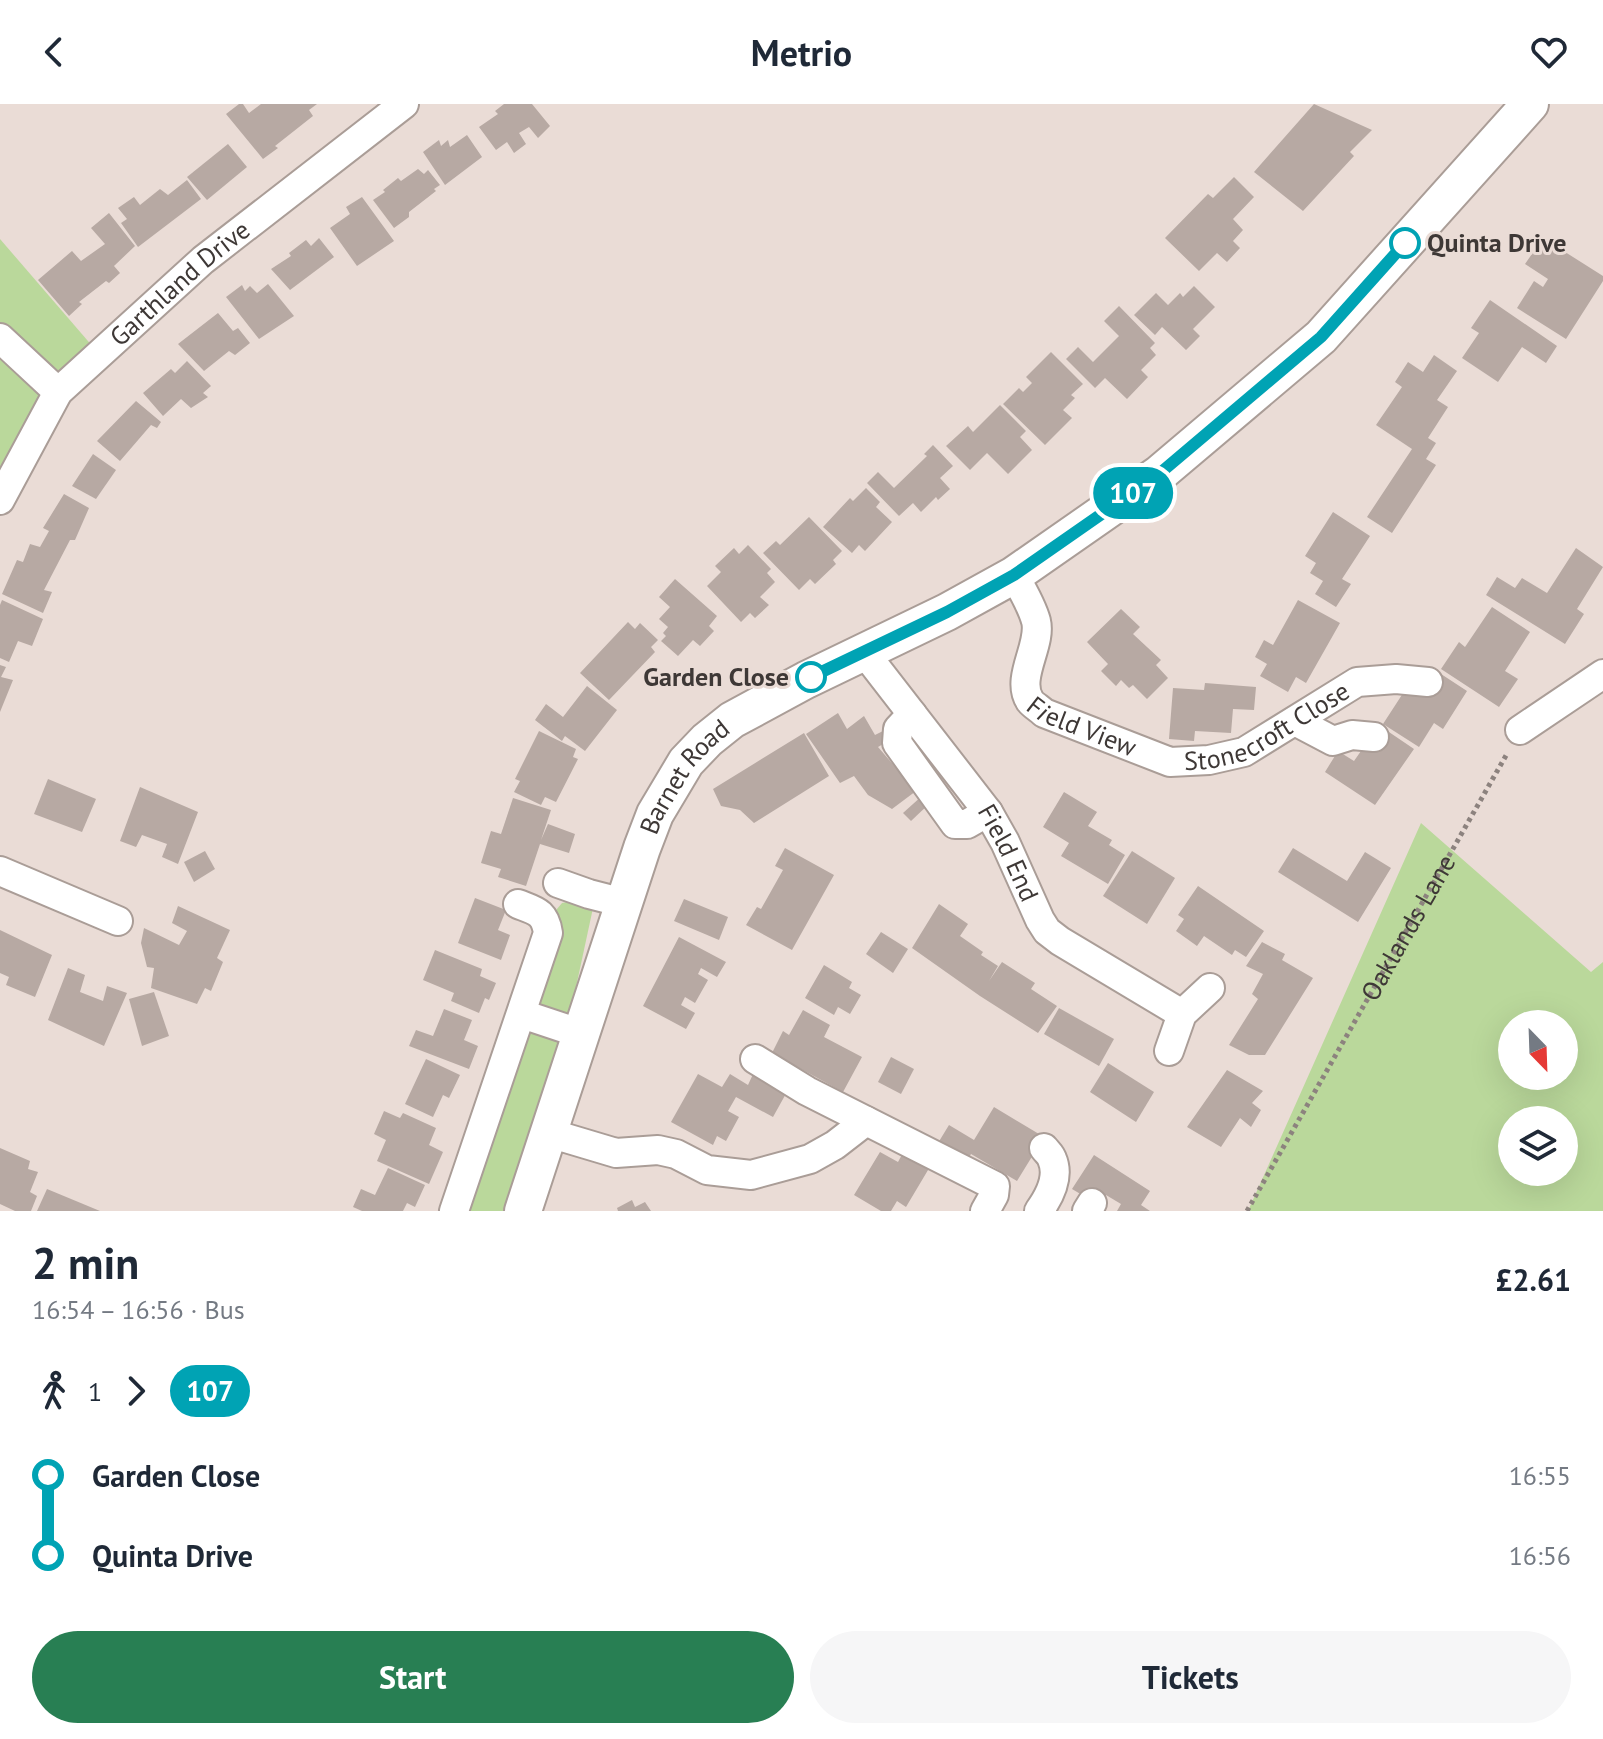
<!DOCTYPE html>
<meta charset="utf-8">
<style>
body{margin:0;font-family:"PT Sans",sans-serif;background:#f6f6f7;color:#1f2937;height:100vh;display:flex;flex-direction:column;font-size:30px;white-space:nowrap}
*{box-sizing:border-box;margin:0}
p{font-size:26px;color:#747a83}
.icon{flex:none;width:44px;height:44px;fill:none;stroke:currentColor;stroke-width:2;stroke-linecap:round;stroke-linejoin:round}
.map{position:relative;height:1107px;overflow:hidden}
.side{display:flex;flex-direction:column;background:#fff;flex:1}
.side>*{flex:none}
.badge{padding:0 16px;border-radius:26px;font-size:28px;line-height:52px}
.needle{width:52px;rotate:157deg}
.buttons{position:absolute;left:1498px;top:906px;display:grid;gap:16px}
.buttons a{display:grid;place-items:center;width:80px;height:80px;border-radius:50%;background:#fff;box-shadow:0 8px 32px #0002;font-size:40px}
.map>.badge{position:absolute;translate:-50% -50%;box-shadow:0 0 0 4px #fff}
.legs{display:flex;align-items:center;gap:12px;height:88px;padding:0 32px;font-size:26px}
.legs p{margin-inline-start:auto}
.summary{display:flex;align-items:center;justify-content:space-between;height:136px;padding:0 32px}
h1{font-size:44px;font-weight:800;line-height:60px}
.cta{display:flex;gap:16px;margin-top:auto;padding:16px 32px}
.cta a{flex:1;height:92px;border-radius:48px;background:#287f53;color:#fff;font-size:32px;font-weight:800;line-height:92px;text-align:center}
.cta a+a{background:#f6f6f7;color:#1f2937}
ul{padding:0 32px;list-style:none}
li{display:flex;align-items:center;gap:28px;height:80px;font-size:30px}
li i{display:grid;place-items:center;width:12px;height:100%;margin:0 10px;background:currentColor}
li i::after{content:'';width:20px;height:20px;margin:-10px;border:6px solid;border-radius:50%;background:#fff}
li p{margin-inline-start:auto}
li:first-child i{background:linear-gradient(#0000 50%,currentColor 0)}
li:last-child i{background:linear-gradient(currentColor 50%,#0000 0)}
header{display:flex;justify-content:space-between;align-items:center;height:104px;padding:0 32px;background:#fff;font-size:36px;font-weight:800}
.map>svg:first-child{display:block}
</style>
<header><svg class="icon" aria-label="back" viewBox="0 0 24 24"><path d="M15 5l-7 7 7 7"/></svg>Metrio<svg class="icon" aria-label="heart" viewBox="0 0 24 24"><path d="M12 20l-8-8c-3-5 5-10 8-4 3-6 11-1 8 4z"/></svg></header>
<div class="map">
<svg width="1603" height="1107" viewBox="0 0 1603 1107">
<rect width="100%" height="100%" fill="#eadcd6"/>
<g fill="#bad89b" fill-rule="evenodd">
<path d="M 0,135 L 100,251 L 0,393 Z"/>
<path d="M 1421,719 L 1591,868 L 1603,858 L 1603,1107 L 1248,1107 ZM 1512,920 L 1564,920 L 1564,972 L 1512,972 ZM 1512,1016 L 1564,1016 L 1564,1068 L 1512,1068 Z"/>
<path d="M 567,798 L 593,804 L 567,925 L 520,1107 L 454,1107 L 546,818 L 562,799 Z"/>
</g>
<g fill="#b7a9a3">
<path d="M 239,0 L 243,0 L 249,9 L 261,0 L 317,0 L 309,6 L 313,12 L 275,42 L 278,44 L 263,55 L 226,10 Z"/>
<path d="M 504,0 L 532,0 L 550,22 L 538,34 L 529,23 L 519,29 L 526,40 L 514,49 L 507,38 L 496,46 L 479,23 L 498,10 L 495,7 Z"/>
<path d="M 1314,0 L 1372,26 L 1350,48 L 1354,52 L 1303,107 L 1254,68 Z"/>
<path d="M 467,31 L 482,53 L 445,81 L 423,48 L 439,36 L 441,42 L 448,36 L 450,43 Z"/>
<path d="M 228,40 L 247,63 L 207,96 L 187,73 Z"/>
<path d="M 418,65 L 424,70 L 428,66 L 440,81 L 434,85 L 436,87 L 409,108 L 409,113 L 394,124 L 373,96 L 385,88 L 383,86 L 398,74 L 401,77 Z"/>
<path d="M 1234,73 L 1254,93 L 1233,115 L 1243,126 L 1233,137 L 1240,144 L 1227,158 L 1217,149 L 1199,167 L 1165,134 L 1208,90 L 1213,94 Z"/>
<path d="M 187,76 L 201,95 L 138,143 L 121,119 L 127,115 L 118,104 L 134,93 L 140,101 L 160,85 L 168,91 Z"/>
<path d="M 362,93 L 394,137 L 357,162 L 330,124 L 350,110 L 346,103 Z"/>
<path d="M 109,109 L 135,142 L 114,162 L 120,169 L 109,179 L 106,177 L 79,198 L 82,200 L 69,212 L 38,176 L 72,147 L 81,157 L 105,140 L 91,124 Z"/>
<path d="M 319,134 L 334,153 L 290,186 L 271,165 L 291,152 L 289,149 L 306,136 L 311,142 Z"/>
<path d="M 1543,134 L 1603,172 L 1603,177 L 1566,235 L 1517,204 L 1534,177 L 1543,183 L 1548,175 L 1525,160 Z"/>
<path d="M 268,180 L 294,212 L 259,235 L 226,193 L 242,181 L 245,187 L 250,182 L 257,189 Z"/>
<path d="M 1194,182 L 1215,203 L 1193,225 L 1200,232 L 1186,246 L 1162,223 L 1155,231 L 1134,211 L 1156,189 L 1168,201 L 1180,189 L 1183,193 Z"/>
<path d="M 1490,196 L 1557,242 L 1546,259 L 1522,243 L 1498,278 L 1462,254 L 1479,229 L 1471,224 Z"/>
<path d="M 1119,202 L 1155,239 L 1150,244 L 1156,251 L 1141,266 L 1148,273 L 1127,295 L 1105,274 L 1095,284 L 1066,255 L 1078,243 L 1093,258 L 1119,232 L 1104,217 Z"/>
<path d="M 218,209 L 233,227 L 238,224 L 250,239 L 235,251 L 229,247 L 204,267 L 178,240 Z"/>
<path d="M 1051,248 L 1083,280 L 1071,291 L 1075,294 L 1063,306 L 1072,314 L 1045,341 L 1003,300 L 1019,284 L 1023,288 L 1032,279 L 1026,273 Z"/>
<path d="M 1434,251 L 1457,267 L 1437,296 L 1448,303 L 1428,334 L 1436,339 L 1426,355 L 1436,361 L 1392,429 L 1367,413 L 1412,345 L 1376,321 L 1402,283 L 1395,278 L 1408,258 L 1423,268 Z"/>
<path d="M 187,257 L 211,282 L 203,289 L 208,293 L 191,304 L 181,295 L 163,312 L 143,289 L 171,265 L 175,269 Z"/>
<path d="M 136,297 L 161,318 L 157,324 L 151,321 L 120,357 L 97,337 Z"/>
<path d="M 1000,301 L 1026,327 L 1020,333 L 1032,346 L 1008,370 L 987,349 L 970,366 L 946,342 L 968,322 L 973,328 Z"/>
<path d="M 933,341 L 953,362 L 940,374 L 950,385 L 938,396 L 936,393 L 921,408 L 913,399 L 899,412 L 867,379 L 878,368 L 894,384 L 927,352 L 924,350 Z"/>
<path d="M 93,350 L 116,366 L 96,395 L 72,382 Z"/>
<path d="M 866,384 L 880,398 L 876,403 L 892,418 L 865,447 L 859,441 L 852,449 L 823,423 L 850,394 L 853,397 Z"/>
<path d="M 64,390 L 89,404 L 75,436 L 70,436 L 44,486 L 52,488 L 43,509 L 2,490 L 17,456 L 23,458 L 30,440 L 40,443 L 49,427 L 43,424 Z"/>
<path d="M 1333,408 L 1370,432 L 1342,475 L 1351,480 L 1336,503 L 1315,490 L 1323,477 L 1310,469 L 1316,459 L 1305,452 Z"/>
<path d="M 809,413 L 842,447 L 833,456 L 836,460 L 815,480 L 810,475 L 799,486 L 763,449 L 776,437 L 780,441 Z"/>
<path d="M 748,441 L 771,465 L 767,469 L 775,478 L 760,493 L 769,501 L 755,514 L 750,509 L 741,518 L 707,482 L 721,468 L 715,462 L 734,444 L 739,450 Z"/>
<path d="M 1576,444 L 1603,463 L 1577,505 L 1584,510 L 1565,540 L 1486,491 L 1497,473 L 1515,484 L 1522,474 L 1547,489 Z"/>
<path d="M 675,475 L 717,512 L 709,522 L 714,527 L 700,542 L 693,536 L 678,552 L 661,537 L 666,532 L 663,529 L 668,523 L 659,515 L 670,503 L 659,493 Z"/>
<path d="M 2,496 L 43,515 L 32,542 L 18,537 L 9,558 L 0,554 L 0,501 Z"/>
<path d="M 1298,496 L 1340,519 L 1306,579 L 1296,573 L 1288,588 L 1260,572 L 1267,560 L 1255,553 L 1264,536 L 1273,541 Z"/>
<path d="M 1492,503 L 1530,528 L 1505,567 L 1518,575 L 1499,603 L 1441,565 L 1459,538 L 1465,543 Z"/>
<path d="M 1121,505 L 1140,523 L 1133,530 L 1161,556 L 1156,561 L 1168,574 L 1147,595 L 1133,581 L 1129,584 L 1121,576 L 1116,582 L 1101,567 L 1108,560 L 1087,538 Z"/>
<path d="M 628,518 L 635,525 L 640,519 L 658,536 L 651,543 L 655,548 L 609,596 L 580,569 Z"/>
<path d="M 0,561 L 6,563 L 1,573 L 13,576 L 0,608 Z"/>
<path d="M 1441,570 L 1467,587 L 1443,625 L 1434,619 L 1419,643 L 1383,620 L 1409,580 L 1427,591 Z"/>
<path d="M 1205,579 L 1256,583 L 1254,606 L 1233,605 L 1231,629 L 1195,627 L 1194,637 L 1169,635 L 1173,584 L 1204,586 Z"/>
<path d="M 587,582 L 617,606 L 585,647 L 565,632 L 562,637 L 535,616 L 546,600 L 563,613 Z"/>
<path d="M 838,609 L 847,625 L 864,612 L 875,631 L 883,627 L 885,639 L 878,643 L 916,687 L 892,705 L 868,691 L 854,672 L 840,679 L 806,630 Z"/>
<path d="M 1386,626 L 1414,645 L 1375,701 L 1325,668 L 1338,647 L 1354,657 L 1368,637 L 1375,642 Z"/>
<path d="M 539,627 L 576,645 L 573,653 L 578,655 L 556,698 L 545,693 L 541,701 L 514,688 L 520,677 L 515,675 Z"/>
<path d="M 804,629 L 829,672 L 754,719 L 740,706 L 721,702 L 713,685 Z"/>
<path d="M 48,675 L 96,695 L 82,728 L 34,710 Z"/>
<path d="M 140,683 L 198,708 L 178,760 L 162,753 L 167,740 L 142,731 L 136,743 L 120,737 Z"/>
<path d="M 1064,688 L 1097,708 L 1088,722 L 1112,736 L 1109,741 L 1125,751 L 1108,780 L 1061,752 L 1069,739 L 1043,723 Z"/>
<path d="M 923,691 L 930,699 L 911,717 L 903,709 Z"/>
<path d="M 513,694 L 551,706 L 541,736 L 548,720 L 575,730 L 569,749 L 540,740 L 526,782 L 498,773 L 501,765 L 481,759 L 491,727 L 501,730 Z"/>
<path d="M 785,744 L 834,771 L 792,846 L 746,821 L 757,803 L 761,805 L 783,766 L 775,762 Z"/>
<path d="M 1293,744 L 1347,777 L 1365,748 L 1391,764 L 1358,818 L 1278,768 Z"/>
<path d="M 205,747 L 215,765 L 194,778 L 184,758 Z"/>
<path d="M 1132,747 L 1175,774 L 1147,820 L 1103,792 Z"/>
<path d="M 1198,782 L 1264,827 L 1246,853 L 1235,846 L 1232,851 L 1204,832 L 1197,842 L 1176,827 L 1184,815 L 1178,811 Z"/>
<path d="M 475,794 L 506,806 L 498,826 L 510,831 L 501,856 L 458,839 Z"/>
<path d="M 684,795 L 728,813 L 719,836 L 674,817 Z"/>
<path d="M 939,800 L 968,820 L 960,832 L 983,848 L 981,851 L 998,862 L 989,877 L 1002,858 L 1035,879 L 1031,885 L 1057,902 L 1038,929 L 980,892 L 912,844 Z"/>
<path d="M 178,802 L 230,826 L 217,854 L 223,858 L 211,887 L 205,884 L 197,900 L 151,884 L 154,864 L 147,863 L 141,839 L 144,824 L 179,841 L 187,827 L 172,819 Z"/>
<path d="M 0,826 L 52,851 L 35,893 L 6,881 L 9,873 L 0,869 Z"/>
<path d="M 881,828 L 908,845 L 893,869 L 866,850 Z"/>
<path d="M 679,833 L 726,858 L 717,873 L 701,864 L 698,870 L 708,876 L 695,899 L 685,893 L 681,901 L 695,909 L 686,925 L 643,902 Z"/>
<path d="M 1262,838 L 1285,850 L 1282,856 L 1313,874 L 1265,951 L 1249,951 L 1229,941 L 1258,895 L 1252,890 L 1263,870 L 1246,862 Z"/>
<path d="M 435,846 L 482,865 L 480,872 L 496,879 L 489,896 L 485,894 L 479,909 L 451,897 L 454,889 L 423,876 Z"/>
<path d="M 824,861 L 852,878 L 849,884 L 861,891 L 850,910 L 838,903 L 834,911 L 805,894 Z"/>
<path d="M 68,864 L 85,871 L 80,888 L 103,897 L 107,882 L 127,889 L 104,942 L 48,916 Z"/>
<path d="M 154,888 L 169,932 L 142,942 L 129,895 Z"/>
<path d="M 1059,904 L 1114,935 L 1099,962 L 1044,930 Z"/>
<path d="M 444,905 L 472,916 L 464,936 L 478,942 L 469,965 L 409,942 L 416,926 L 433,932 Z"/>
<path d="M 803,906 L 830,921 L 824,933 L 862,953 L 843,988 L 772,949 L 783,927 L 789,931 Z"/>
<path d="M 891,953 L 914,965 L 901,990 L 878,978 Z"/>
<path d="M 426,955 L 460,971 L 449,994 L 443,991 L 433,1013 L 405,1000 Z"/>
<path d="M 1108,959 L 1154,988 L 1136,1018 L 1090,988 Z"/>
<path d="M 1227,966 L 1263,987 L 1252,999 L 1261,1006 L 1251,1023 L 1240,1014 L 1221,1043 L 1187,1023 Z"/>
<path d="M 754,968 L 788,986 L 773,1013 L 736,993 L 728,1007 L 739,1013 L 726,1037 L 717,1032 L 713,1041 L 671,1018 L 698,970 L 722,983 L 730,970 L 748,981 Z"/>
<path d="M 994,1003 L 1044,1033 L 1017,1077 L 971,1050 L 967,1057 L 938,1039 L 949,1021 L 974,1036 Z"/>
<path d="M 384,1007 L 400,1014 L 403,1009 L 436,1024 L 429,1041 L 443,1048 L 429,1080 L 377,1057 L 386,1036 L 374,1030 Z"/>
<path d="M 0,1044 L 30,1057 L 28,1065 L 38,1068 L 30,1088 L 37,1092 L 31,1107 L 15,1107 L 0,1100 Z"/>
<path d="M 905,1045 L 931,1061 L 906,1103 L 897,1097 L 891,1107 L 881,1107 L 854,1091 L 880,1048 L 898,1058 Z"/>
<path d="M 1094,1051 L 1150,1087 L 1141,1101 L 1150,1107 L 1117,1107 L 1121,1100 L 1106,1091 L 1099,1101 L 1072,1085 Z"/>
<path d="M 388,1064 L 425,1081 L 415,1103 L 407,1099 L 403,1107 L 362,1107 L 353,1103 L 361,1085 L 375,1091 Z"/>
<path d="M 47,1085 L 100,1107 L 37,1107 Z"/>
<path d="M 632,1096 L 635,1103 L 645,1098 L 651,1107 L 618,1107 L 617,1104 Z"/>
</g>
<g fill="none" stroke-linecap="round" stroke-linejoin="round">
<defs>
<g id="minor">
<path d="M 0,234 L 58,288"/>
<path id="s2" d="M 0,396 L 58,288 L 203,156 L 404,0"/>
<path id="s3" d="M 1014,471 C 1022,485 1032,502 1036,517 C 1042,541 1015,574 1030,597 C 1033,601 1040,605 1044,609 L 1170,658 L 1209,656 L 1244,648 L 1357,578 L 1396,575 L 1428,578"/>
<path id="s4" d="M 864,548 L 988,708 L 1005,738 L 1040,816 L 1047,827 L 1060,837 L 1182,910"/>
<path d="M 912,610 L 898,625 L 897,639 L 955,720 L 967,720 L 988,708"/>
<path d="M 1295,617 L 1333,637 L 1352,631 L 1374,633"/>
<path d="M 1520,626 L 1603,570"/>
<path d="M 0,767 L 118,817"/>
<path d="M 558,779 L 589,790 L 624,799"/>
<path d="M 522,910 L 582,930"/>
<path d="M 1169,947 L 1182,910 L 1210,884"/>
<path d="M 755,955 L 807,987 L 995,1082 L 994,1091 L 985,1107"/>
<path d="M 549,1029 L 616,1049 L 658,1046 L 676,1050 L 707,1066 L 751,1071 L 810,1055 L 835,1041 L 866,1017"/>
<path d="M 454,1107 L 548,829 C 545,808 536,807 518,800"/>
<path d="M 1039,1107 C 1049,1093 1060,1073 1052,1055 C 1051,1051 1047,1048 1044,1044"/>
<path d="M 1087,1107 L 1092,1099"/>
</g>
<g id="major">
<path id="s5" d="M 523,1107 L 642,744 L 655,710 L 686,658 L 707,636 L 732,616 L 806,576 L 947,508 L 1014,471 L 1159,370 L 1321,233 L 1530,0"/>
</g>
</defs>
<use href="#minor" stroke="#aa9d97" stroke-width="32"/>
<use href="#major" stroke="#aa9d97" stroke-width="40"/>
<path stroke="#8c827e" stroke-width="5" stroke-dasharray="4 4" stroke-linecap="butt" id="s1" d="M 1247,1107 L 1508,648"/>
<use href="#minor" stroke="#fff" stroke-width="28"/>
<use href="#major" stroke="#fff" stroke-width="36"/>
</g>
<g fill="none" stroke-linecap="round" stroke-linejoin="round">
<defs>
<path id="line-1" d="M 811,573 L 947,508 L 1014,471 L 1159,370 L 1321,233 L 1405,139"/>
</defs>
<use href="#line-1" stroke="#fff" stroke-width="18"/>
<use href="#line-1" stroke="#00a3b4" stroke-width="12"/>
</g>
<g fill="#fff" stroke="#00a3b4" stroke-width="4">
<circle cx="1405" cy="139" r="14"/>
<circle cx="811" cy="573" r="14"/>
</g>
<g text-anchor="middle" stroke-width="6" stroke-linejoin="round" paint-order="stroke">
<g font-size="26" font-weight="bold" fill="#3e3836" stroke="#eadcd6" text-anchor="start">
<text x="1427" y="148">Quinta Drive</text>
<text x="789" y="582" text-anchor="end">Garden Close</text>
</g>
<g font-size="26" fill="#3e3836" stroke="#eadcd6">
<text dy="9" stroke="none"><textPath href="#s2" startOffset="286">Garthland Drive</textPath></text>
<text dy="9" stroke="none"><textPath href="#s3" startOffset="192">Field View</textPath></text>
<text dy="9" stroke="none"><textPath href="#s3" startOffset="392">Stonecroft Close</textPath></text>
<text dy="9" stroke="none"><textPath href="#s5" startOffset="466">Barnet Road</textPath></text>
<text dy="9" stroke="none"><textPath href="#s4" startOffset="248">Field End</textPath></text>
<text dy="9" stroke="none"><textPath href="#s1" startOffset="326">Oaklands Lane</textPath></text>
</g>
</g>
</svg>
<div class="buttons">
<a><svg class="needle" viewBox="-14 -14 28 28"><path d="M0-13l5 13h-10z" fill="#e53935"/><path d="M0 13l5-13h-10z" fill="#747a83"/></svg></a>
<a><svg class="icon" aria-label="layers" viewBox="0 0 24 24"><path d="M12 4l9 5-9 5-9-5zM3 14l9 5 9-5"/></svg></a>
</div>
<b class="badge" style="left:1133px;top:389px;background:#00a3b4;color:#fff">107</b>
</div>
<section class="side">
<div class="summary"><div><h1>2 min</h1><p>16:54 – 16:56 · Bus</p></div><b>£2.61</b></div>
<div class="legs"><svg class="icon" aria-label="walk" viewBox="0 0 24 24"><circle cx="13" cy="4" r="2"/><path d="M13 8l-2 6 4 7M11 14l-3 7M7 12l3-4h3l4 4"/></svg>1<svg class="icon" aria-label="forward" viewBox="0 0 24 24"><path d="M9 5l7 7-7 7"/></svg><b class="badge" style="background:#00a3b4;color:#fff">107</b></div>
<ul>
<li><i style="color:#00a3b4"></i><b>Garden Close</b><p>16:55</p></li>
<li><i style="color:#00a3b4"></i><b>Quinta Drive</b><p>16:56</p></li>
</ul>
<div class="cta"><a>Start</a><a>Tickets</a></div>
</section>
